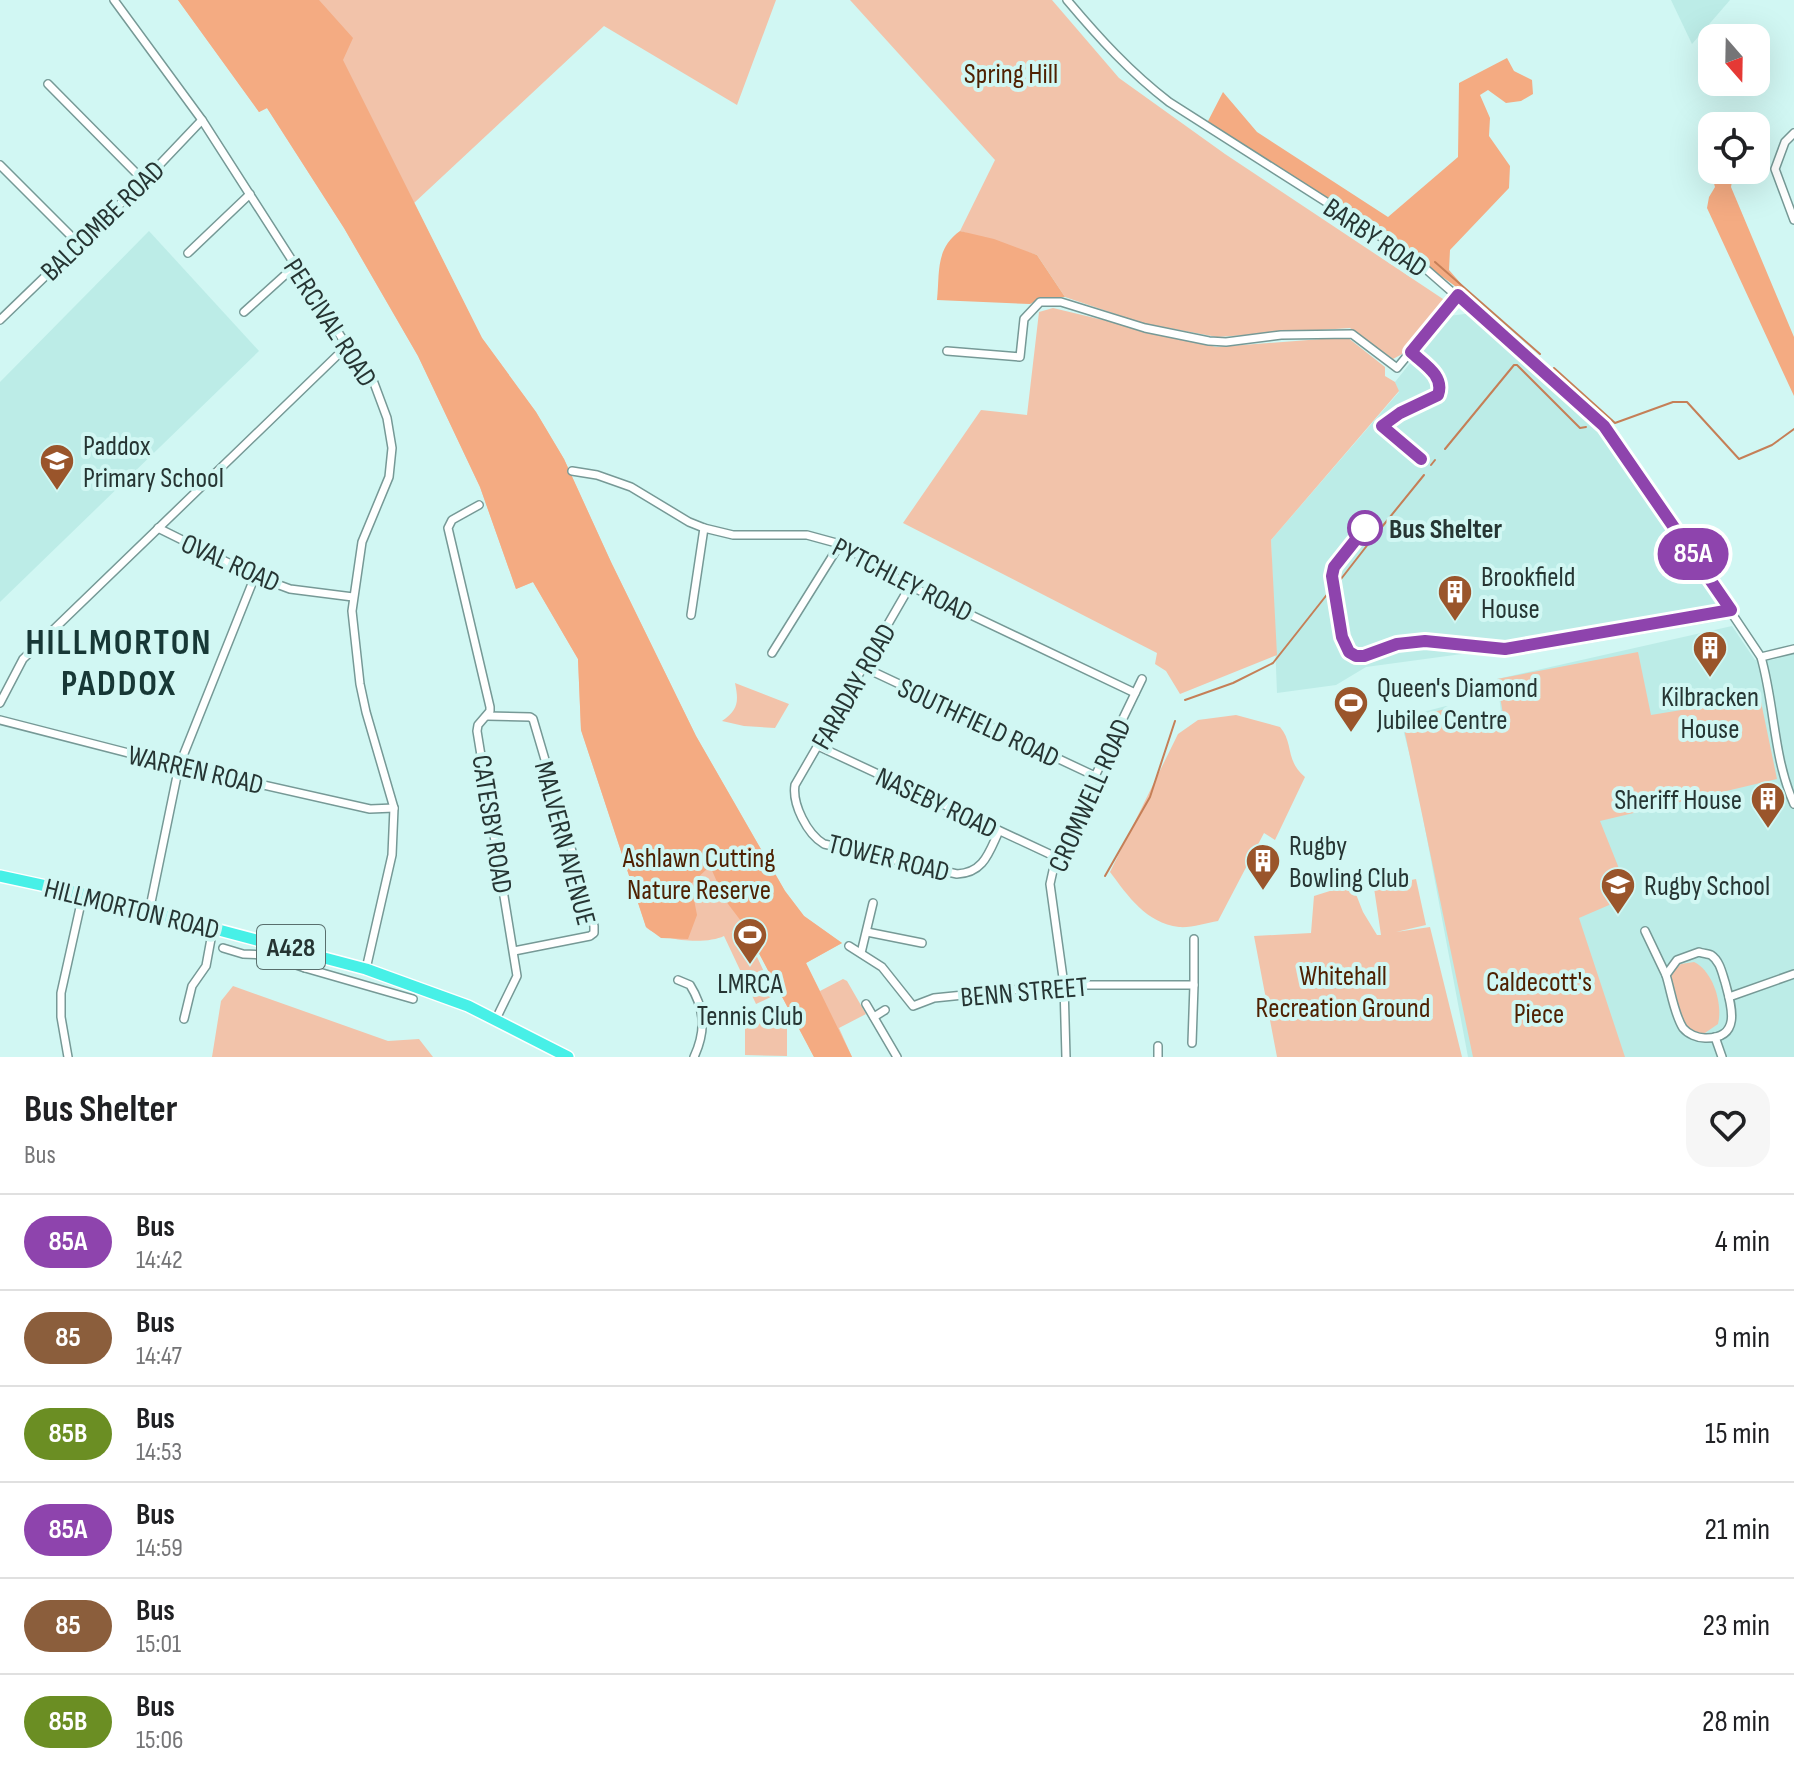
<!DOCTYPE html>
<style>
body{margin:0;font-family:"Sofia Sans Condensed",sans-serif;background:#f6f6f6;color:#202124;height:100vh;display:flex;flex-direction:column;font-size:30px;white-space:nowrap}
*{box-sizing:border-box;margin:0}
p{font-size:26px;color:#757577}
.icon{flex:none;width:44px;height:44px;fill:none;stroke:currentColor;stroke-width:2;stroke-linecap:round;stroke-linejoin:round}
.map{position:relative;height:1057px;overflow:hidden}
.side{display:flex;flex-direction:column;background:#fff;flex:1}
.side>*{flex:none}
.badge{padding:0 16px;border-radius:26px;font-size:28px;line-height:52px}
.needle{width:52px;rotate:160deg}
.tools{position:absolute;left:1698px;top:24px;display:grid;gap:16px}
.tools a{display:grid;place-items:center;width:72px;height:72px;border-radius:16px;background:#fff;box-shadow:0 8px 32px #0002;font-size:40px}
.map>.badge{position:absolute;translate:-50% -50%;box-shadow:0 0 0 4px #fff}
.round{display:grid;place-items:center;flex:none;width:84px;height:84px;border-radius:24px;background:#f6f6f6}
.overview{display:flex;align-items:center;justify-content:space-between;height:136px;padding:0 24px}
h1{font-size:38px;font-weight:700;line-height:60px}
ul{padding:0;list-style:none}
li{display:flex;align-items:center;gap:24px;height:96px;padding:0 24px;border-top:2px solid #e0e0e0}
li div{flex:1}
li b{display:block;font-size:30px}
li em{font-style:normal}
li .badge{min-width:88px;font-weight:700;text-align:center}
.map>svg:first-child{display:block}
</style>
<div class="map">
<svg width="1794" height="1057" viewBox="0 0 1794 1057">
<rect width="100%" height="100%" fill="#d1f7f3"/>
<g fill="#bcece7">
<path d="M 1671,0 L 1730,0 L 1692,44 Z"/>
<path d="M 149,231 L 259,351 L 0,602 L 0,382 Z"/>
<path d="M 1473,313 L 1609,442 L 1726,620 L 1517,656 L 1462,654 L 1366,667 L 1336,685 L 1277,693 L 1271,540 L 1399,392 L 1395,382 L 1448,316 Z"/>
<path d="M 1732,626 L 1755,660 L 1772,660 L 1794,654 L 1794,1057 L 1468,1057 L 1415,775 L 1400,718 L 1446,706 L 1469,716 L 1501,712 L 1497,679 Z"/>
</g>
<g fill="#f2c3aa">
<path d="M 178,0 L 776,0 L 737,105 L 604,26 L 414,203 L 482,338 L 536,412 L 564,459 L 611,562 L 696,736 L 785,891 L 804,916 L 842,943 L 806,963 L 820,991 L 843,979 L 847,981 L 866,1014 L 839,1028 L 852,1057 L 814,1057 L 744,925 L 730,933 L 743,927 L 775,995 L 756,1004 L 724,936 C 706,945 660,941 646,927 L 581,730 L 578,659 L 533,582 L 516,589 L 480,487 L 418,356 L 344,228 L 267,108 L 259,112 Z"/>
<path d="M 850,0 L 1052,0 L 1119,78 L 1225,154 L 1446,301 L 1404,353 L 1393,359 L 1350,328 L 1217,337 L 1142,323 L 1065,297 L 1037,255 L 960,231 L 995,160 Z"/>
<path d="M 1053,308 L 1216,347 L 1347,337 L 1385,367 L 1385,376 L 1395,382 L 1399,391 L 1271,540 L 1277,655 L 1180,694 L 1166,671 L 1155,664 L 1157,653 L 903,523 L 981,410 L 1027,415 L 1039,312 Z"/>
<path d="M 1638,652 L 1651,715 L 1760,697 L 1777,779 L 1600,821 L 1630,896 L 1579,918 L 1625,1057 L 1473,1057 L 1402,719 L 1446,709 L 1469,723 L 1503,714 L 1497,679 Z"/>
<path d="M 735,683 L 789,704 L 775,728 L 744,726 L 722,721 C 738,710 739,702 735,683 Z"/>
<path d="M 1236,715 L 1280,727 C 1294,743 1285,761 1305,777 L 1275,840 L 1264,833 L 1218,921 C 1206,923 1191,928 1179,927 C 1146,923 1128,896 1110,872 L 1178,734 L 1198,720 Z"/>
<path d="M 1416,879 L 1426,925 L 1396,932 L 1430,927 L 1462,1057 L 1277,1057 L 1254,936 L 1311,933 L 1314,896 L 1352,884 L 1363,912 L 1377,935 L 1381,935 L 1374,888 Z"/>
<path d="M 1694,962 C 1713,971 1723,1004 1718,1024 L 1702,1035 L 1684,1032 L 1668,976 L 1681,964 Z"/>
<path d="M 233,986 L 388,1041 L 419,1039 L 433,1057 L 212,1057 L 221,1001 Z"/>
<path d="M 745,1015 L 787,1015 L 787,1056 L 745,1055 Z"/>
</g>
<g fill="#f4ab82">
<path d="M 178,0 L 319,0 L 353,38 L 343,60 L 482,338 L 536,412 L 564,459 L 611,562 L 696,736 L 785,891 L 804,916 L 842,943 L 806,963 L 852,1057 L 814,1057 L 744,925 L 725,900 L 710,866 L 691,884 L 697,915 L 688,939 L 661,938 L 646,927 L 581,730 L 578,659 L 533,582 L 516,589 L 480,487 L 418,356 L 344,228 L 267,108 L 259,112 Z"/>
<path d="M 1507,58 L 1514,71 L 1532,80 L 1533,94 L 1521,101 L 1506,103 L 1488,90 L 1480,95 L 1490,118 L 1489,136 L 1510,166 L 1509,188 L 1450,250 L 1449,270 L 1477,302 L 1379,231 L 1207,123 L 1223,92 L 1257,132 L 1388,217 L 1458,157 L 1459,83 Z"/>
<path d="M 1712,159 L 1712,170 L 1734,170 L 1731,187 L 1794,337 L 1794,396 L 1707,208 L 1709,197 L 1715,187 L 1709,166 Z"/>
<path d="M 960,231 L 994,239 L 1037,255 L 1065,297 L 1042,298 L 1030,304 L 937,300 C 940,272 935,249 960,231 Z"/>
</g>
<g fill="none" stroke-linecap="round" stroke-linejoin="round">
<g stroke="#c57f57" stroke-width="2">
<path d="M 1435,262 L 1540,354"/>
<path d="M 1554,368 L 1615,423 L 1673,402 L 1687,402 L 1739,459 L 1772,445 L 1794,429"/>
<path d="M 1445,449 L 1514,365 L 1517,365 L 1580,428 L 1586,427"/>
<path d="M 1431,465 L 1435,460"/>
<path d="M 1377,533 L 1424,475"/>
<path d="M 1341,579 L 1369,543"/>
<path d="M 1185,700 L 1233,683 L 1273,663 L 1329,592"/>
<path d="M 1105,876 L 1150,797 L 1175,721"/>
</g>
<defs>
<g id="minor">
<path d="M 114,0 L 202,120 L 347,346 L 374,383 L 387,418 L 392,448 L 389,477 L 362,542 L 352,611 L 360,684 L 366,712 L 394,808 L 392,855 L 366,969"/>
<path d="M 1067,0 C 1099,38 1130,72 1169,102 L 1411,256 L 1597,419 L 1619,445 L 1761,657 C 1775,706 1773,757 1794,804"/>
<path d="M 48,84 L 144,181"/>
<path d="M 1794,133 L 1785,142 L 1775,169 L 1794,220"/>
<path d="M 0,165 L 78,243"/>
<path d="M 188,253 L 250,194"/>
<path d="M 244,312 L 295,266"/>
<path d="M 0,320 L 144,181 L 202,120"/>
<path d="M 947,351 L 1020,357 L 1024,319 L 1040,302 L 1061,302 L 1145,328 L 1209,341 L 1226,342 L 1281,335 L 1352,334 L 1397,368 L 1458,295"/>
<path d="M 572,471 L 597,475 L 631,487 L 689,522 L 704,528 L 733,535 L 807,535 L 840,544 L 910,586 L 1135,693"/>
<path d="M 479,505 L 452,520 L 448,528 L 490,707 L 490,711 L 478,725 L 477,731 L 517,976 L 496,1019"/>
<path d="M 158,528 L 255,576 L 290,589 L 353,597"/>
<path d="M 910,586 L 795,785 C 792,804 807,834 824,844 L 957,874 C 984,873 989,852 999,831"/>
<path d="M 691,615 L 704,528"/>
<path d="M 772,653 L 840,544"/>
<path d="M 1761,657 L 1794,649"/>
<path d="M 863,667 L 1095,776"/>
<path d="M 0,703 L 23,659 L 347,346"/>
<path d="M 487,716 L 530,717 L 533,719 L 594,926 L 594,933 L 590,936 L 514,951"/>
<path d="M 0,720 L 179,766 L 370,809 L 394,808"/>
<path d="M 818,746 L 1056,857"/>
<path d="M 149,912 L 179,766 L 255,576"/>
<path d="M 1645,931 L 1666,975"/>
<path d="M 867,932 L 922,943"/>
<path d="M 849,946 L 882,967 L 913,1006 L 934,998 L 1064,985 L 1194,985 L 1192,1043"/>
<path d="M 223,948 L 243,954 L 267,955 L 305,968 L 310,952"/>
<path d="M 1699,952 C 1701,953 1709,954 1711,955 C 1720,961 1722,973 1725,982 C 1731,1004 1743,1039 1705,1038 C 1697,1038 1688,1034 1683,1028 C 1674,1014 1671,991 1666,975 L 1677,960 Z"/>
<path d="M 861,953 L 873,903"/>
<path d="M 305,968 L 413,999"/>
<path d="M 678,980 L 690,985 C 705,1009 706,1031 694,1057"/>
<path d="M 1194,985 L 1194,939"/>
<path d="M 1729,997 L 1794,974"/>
<path d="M 866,1004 L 897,1057"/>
<path d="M 874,1017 L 885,1010"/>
<path d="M 184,1019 L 192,986 L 206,966 L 213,928"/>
<path d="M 1715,1037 L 1722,1057"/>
<path d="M 68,1057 L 61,1017 L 61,993 L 83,894"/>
<path d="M 1066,1057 L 1064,985 L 1050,884 L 1056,857 L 1142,679"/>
<path d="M 1158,1057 L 1158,1046"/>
</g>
<path id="trunk" d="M 0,876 L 83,894 L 366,969 L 468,1006 L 568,1057"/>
</defs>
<use href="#minor" stroke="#769996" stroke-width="10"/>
<use href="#trunk" stroke="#fff" stroke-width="14"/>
<use href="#minor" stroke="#fff" stroke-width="7"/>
<use href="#trunk" stroke="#47f0e7" stroke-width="11"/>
</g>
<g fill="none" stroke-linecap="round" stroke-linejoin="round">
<defs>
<path id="line" d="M 1365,528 L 1334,567 L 1332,576 L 1342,637 L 1349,652 L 1356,656 L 1364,656 L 1397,644 L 1425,641 L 1505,649 L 1731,610 L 1604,426 L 1458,295 L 1411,352 C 1424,364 1445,376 1438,395 L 1400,413 L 1382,426 L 1421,459"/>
</defs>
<use href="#line" stroke="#fff" stroke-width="18"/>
<use href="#line" stroke="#8e44ad" stroke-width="12"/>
</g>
<defs>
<symbol id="school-pin" viewBox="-11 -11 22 30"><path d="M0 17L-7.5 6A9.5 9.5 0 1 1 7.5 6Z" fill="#9a552b" stroke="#d1f7f3"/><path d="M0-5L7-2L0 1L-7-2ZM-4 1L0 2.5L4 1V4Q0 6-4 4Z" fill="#fff"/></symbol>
<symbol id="building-pin" viewBox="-11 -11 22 30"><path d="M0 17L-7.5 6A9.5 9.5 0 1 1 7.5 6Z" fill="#9a552b" stroke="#d1f7f3"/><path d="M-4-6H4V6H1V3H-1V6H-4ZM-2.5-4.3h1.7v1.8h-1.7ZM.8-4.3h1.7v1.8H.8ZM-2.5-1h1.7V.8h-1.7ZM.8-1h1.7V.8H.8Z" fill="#fff"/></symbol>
<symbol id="stadium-pin" viewBox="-11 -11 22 30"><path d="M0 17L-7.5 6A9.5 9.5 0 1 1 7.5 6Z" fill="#9a552b" stroke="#d1f7f3"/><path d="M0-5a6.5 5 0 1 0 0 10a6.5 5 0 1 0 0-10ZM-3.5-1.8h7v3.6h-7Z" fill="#fff"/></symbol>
</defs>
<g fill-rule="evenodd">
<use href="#school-pin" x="37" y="441" width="40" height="54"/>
<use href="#building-pin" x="1435" y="572" width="40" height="54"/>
<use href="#building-pin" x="1690" y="628" width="40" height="54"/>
<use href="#stadium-pin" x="1331" y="683" width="40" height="54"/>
<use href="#building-pin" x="1748" y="779" width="40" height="54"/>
<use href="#building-pin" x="1243" y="841" width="40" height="54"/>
<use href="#school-pin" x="1598" y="865" width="40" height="54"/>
<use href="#stadium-pin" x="730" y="915" width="40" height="54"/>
</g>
<circle fill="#fff" stroke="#8e44ad" stroke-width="4" cx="1365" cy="528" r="16"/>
<g text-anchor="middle" stroke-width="8" stroke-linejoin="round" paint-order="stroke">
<rect fill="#d1f7f3" stroke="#596f6d" stroke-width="2" x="257" y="925" width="68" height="44" rx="6"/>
<g font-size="26" font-weight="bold" fill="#263533">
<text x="291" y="956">A428</text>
</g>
<g font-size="28" fill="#4f2102" stroke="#d1f7f3">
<text x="1011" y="83">Spring Hill</text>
<text x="699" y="867">Ashlawn Cutting<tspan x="699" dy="32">Nature Reserve</tspan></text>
<text x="1343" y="985">Whitehall<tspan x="1343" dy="32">Recreation Ground</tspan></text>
<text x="1539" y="991">Caldecott's<tspan x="1539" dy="32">Piece</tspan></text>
</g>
<g font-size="28" fill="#263533" stroke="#d1f7f3">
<text transform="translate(102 220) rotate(-44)" y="10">BALCOMBE ROAD</text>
<text transform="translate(1376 237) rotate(34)" y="10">BARBY ROAD</text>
<text transform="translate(331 322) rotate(57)" y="10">PERCIVAL ROAD</text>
<text transform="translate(231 562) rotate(24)" y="10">OVAL ROAD</text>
<text transform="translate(903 579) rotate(27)" y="10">PYTCHLEY ROAD</text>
<text transform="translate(853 686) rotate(-60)" y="10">FARADAY ROAD</text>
<text transform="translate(979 722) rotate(25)" y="10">SOUTHFIELD ROAD</text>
<text transform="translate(196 769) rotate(13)" y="10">WARREN ROAD</text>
<text transform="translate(1089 795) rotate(-66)" y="10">CROMWELL ROAD</text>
<text transform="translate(937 802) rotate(25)" y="10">NASEBY ROAD</text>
<text transform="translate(493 824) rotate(81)" y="10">CATESBY ROAD</text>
<text transform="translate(566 843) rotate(75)" y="10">MALVERN AVENUE</text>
<text transform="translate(889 857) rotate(14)" y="10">TOWER ROAD</text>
<text transform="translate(132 908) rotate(14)" y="10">HILLMORTON ROAD</text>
<text transform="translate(1024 991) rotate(-5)" y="10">BENN STREET</text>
</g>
<g font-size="28" fill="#263533" stroke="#d1f7f3" text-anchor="start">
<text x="83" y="455">Paddox<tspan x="83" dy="32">Primary School</tspan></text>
<text x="1481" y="586">Brookfield<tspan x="1481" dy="32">House</tspan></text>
<text x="1377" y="697">Queen's Diamond<tspan x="1377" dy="32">Jubilee Centre</tspan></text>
<text x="1710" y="706" text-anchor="middle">Kilbracken<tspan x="1710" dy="32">House</tspan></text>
<text x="1742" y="809" text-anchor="end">Sheriff House</text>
<text x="1289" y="855">Rugby<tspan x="1289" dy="32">Bowling Club</tspan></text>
<text x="1644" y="895">Rugby School</text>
<text x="750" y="993" text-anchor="middle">LMRCA<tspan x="750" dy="32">Tennis Club</tspan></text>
</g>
<g font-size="28" font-weight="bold" fill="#263533" stroke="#d1f7f3" text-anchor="start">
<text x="1389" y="538">Bus Shelter</text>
</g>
<g font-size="36" font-weight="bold" letter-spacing="2" fill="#173836" stroke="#d1f7f3">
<text x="119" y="654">HILLMORTON<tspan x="119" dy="41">PADDOX</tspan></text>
</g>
</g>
</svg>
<div class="tools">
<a><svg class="needle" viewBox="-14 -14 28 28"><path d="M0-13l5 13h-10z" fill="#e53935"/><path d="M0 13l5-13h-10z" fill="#757577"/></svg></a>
<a><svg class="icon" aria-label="locate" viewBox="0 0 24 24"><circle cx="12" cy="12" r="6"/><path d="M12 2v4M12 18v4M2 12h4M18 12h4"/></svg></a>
</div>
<b class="badge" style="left:1693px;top:554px;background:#8e44ad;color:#fff">85A</b>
</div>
<section class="side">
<div class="overview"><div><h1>Bus Shelter</h1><p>Bus</p></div><a class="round"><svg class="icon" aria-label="heart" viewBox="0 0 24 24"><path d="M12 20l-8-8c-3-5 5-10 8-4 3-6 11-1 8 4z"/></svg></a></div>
<ul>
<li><span class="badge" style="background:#8e44ad;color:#fff">85A</span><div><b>Bus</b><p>14:42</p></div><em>4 min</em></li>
<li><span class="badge" style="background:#8b5e3c;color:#fff">85</span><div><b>Bus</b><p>14:47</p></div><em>9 min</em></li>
<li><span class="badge" style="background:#6b8e23;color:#fff">85B</span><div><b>Bus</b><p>14:53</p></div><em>15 min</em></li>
<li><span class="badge" style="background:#8e44ad;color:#fff">85A</span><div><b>Bus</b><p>14:59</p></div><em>21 min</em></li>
<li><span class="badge" style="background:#8b5e3c;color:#fff">85</span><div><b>Bus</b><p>15:01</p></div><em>23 min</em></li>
<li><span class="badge" style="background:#6b8e23;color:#fff">85B</span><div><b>Bus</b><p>15:06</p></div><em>28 min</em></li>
</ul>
</section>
